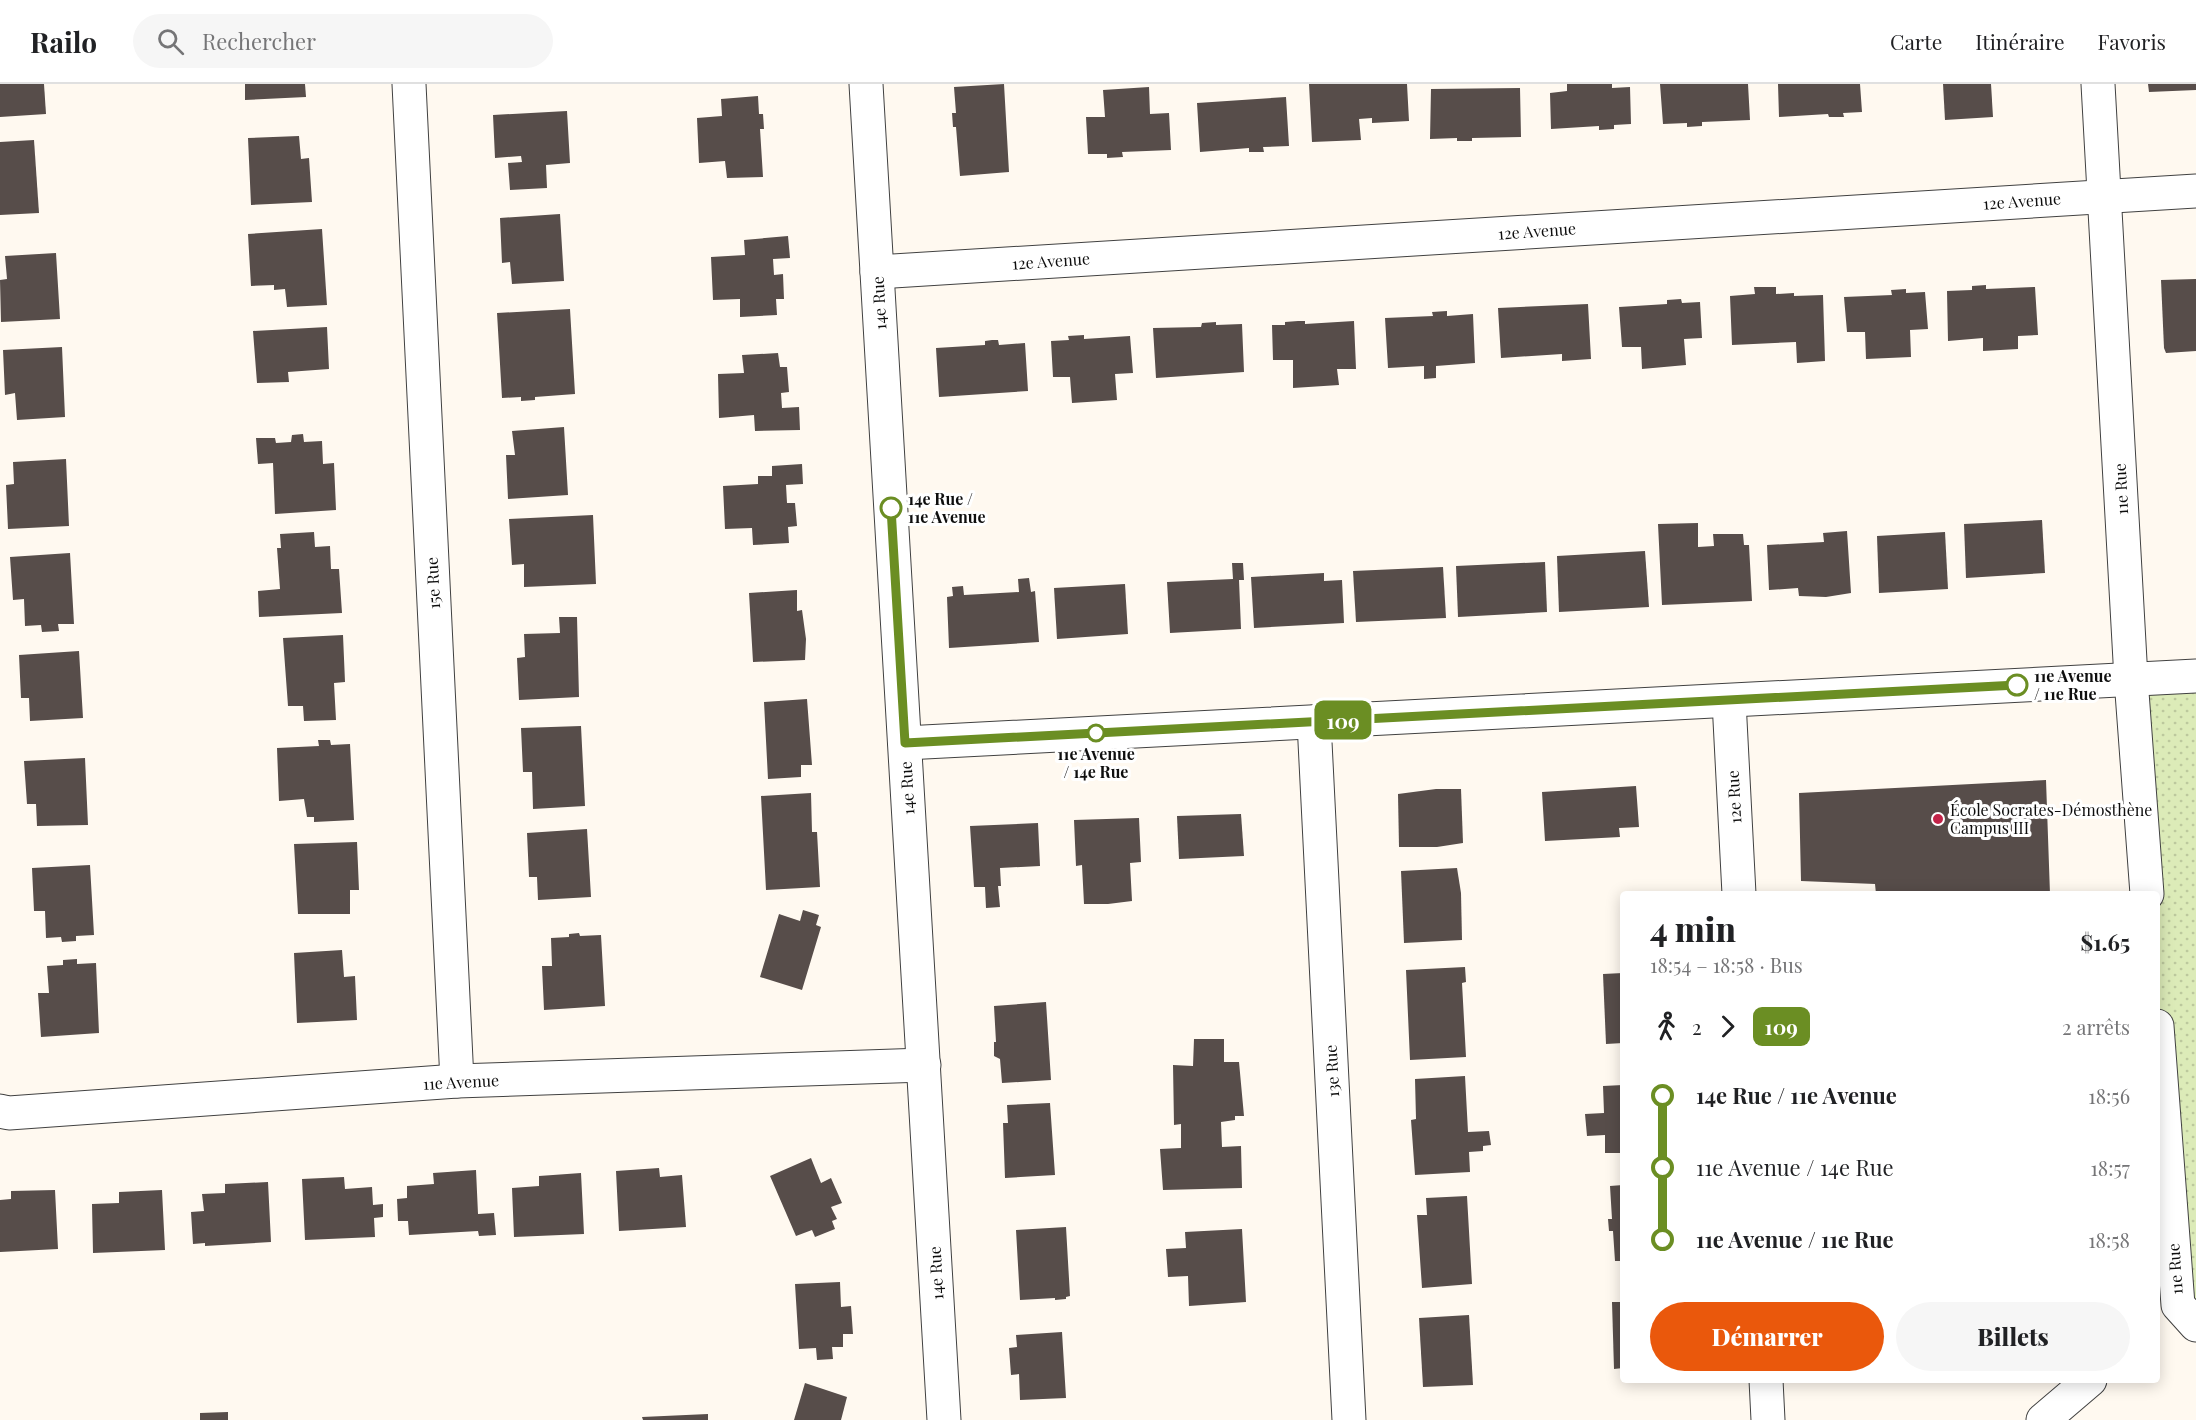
<!DOCTYPE html>
<html lang="fr">
<meta charset="utf-8">
<style>
body{margin:0;font-family:"Playfair Display",serif;background:#f6f6f6;color:#202124;height:100vh;display:flex;flex-direction:column;font-size:22px;white-space:nowrap}
*{box-sizing:border-box;margin:0}
p{font-size:20px;color:#757577}
.icon{flex:none;width:33px;height:33px;fill:none;stroke:currentColor;stroke-width:2;stroke-linecap:round;stroke-linejoin:round}
.map{position:relative;flex:1;overflow:hidden}
.panel{position:absolute;left:1620px;top:807px;width:540px;height:492px;display:flex;flex-direction:column;background:#fff;border-radius:6px;box-shadow:0 3px 15px #0003}
.panel>*{flex:none}
.badge{padding:0 12px;border-radius:9px;font-size:21px;line-height:39px}
.map>.badge{position:absolute;translate:-50% -50%;box-shadow:0 0 0 3px #fff}
.legs{display:flex;align-items:center;gap:9px;height:66px;padding:0 30px;font-size:20px}
.legs p{margin-inline-start:auto}
.summary{display:flex;align-items:center;justify-content:space-between;height:102px;padding:0 30px}
h1{font-size:33px;font-weight:800;line-height:45px}
.button{display:flex;gap:12px;margin-top:auto;padding:12px 30px}
.button a{flex:1;height:69px;border-radius:36px;background:#ea580c;color:#fff;font-size:24px;font-weight:800;line-height:69px;text-align:center}
.button a+a{background:#f6f6f6;color:#202124}
ul{padding:0 30px;list-style:none}
li{display:flex;align-items:center;gap:21px;height:72px;font-size:22px}
li i{display:grid;place-items:center;width:9px;height:100%;margin:0 8px;background:currentColor}
li i::after{content:'';width:15px;height:15px;margin:-8px;border:4px solid;border-radius:50%;background:#fff}
li p{margin-inline-start:auto}
li:first-child i{background:linear-gradient(#0000 50%,currentColor 0)}
li:last-child i{background:linear-gradient(currentColor 50%,#0000 0)}
header{display:flex;align-items:center;gap:36px;box-sizing:border-box;height:84px;padding:0 30px;background:#fff;border-bottom:2px solid #e0e0e0}
header strong{font-size:28px}
nav{display:flex;gap:33px;margin-inline-start:auto;font-size:21px}
.search{width:420px;height:54px;background:#f6f6f6;display:flex;align-items:center;gap:15px;box-sizing:border-box;padding:0 21px;border-radius:33px;color:#757577;font-size:22px}
.map>svg:first-child{display:block}
</style>
<header>
<strong>Railo</strong>
<div class="search"><svg class="icon" aria-label="search" viewBox="0 0 24 24"><circle cx="10" cy="10" r="6"/><path d="M15 15l6 6"/></svg>Rechercher</div>
<nav><a>Carte</a><a>Itinéraire</a><a>Favoris</a></nav>
</header>
<div class="map">
<svg width="2196" height="1336" viewBox="0 0 2196 1336">
<defs>
<pattern id="green-dots" width="8" height="8" patternUnits="userSpaceOnUse" patternTransform="scale(1.5)"><rect width="8" height="8" fill="#dcebb8"/><path d="M2 2h.1M6 6h.1" fill="none" stroke="#bcc89d" stroke-width="1.8" stroke-linecap="round"/></pattern>
</defs>
<rect width="100%" height="100%" fill="#fff9f0"/>
<path fill="url(#green-dots)" d="M 2196,592 L 2196,1240 L 2157,942 L 2157,810 L 2131,595 Z"/>
<g fill="#574d4a">
<path d="M 0,0 L 44,0 L 46,30 L 0,33 Z"/>
<path d="M 245,0 L 305,0 L 306,13 L 245,16 Z"/>
<path d="M 1004,0 L 1009,88 L 960,92 L 956,43 L 953,43 L 952,29 L 956,29 L 954,3 Z"/>
<path d="M 1309,0 L 1407,0 L 1409,37 L 1372,39 L 1372,34 L 1359,35 L 1361,56 L 1312,58 Z"/>
<path d="M 1567,0 L 1612,0 L 1612,4 L 1630,3 L 1631,40 L 1614,41 L 1614,45 L 1599,46 L 1599,42 L 1551,45 L 1550,9 L 1567,7 Z"/>
<path d="M 1660,0 L 1748,0 L 1750,36 L 1702,38 L 1702,42 L 1687,43 L 1687,39 L 1663,40 Z"/>
<path d="M 1778,0 L 1860,0 L 1862,28 L 1843,29 L 1844,33 L 1829,33 L 1828,30 L 1779,33 Z"/>
<path d="M 1943,0 L 1991,0 L 1993,33 L 1945,36 Z"/>
<path d="M 2148,0 L 2196,0 L 2196,6 L 2149,8 Z"/>
<path d="M 1149,3 L 1150,30 L 1169,29 L 1171,66 L 1122,68 L 1123,73 L 1107,74 L 1107,70 L 1088,70 L 1086,33 L 1105,33 L 1103,6 Z"/>
<path d="M 1520,4 L 1521,53 L 1472,54 L 1472,57 L 1457,57 L 1457,54 L 1430,55 L 1431,5 Z"/>
<path d="M 758,12 L 759,30 L 763,30 L 764,45 L 760,45 L 763,93 L 727,94 L 725,77 L 699,79 L 697,34 L 722,32 L 721,15 Z"/>
<path d="M 1286,13 L 1289,62 L 1263,63 L 1264,68 L 1249,68 L 1249,64 L 1200,68 L 1197,19 Z"/>
<path d="M 567,27 L 570,79 L 546,81 L 547,104 L 510,106 L 508,79 L 522,78 L 521,72 L 495,74 L 493,31 Z"/>
<path d="M 299,52 L 301,75 L 309,74 L 312,118 L 251,121 L 248,54 Z"/>
<path d="M 34,56 L 39,129 L 0,131 L 0,58 Z"/>
<path d="M 560,130 L 564,197 L 512,200 L 510,178 L 502,179 L 500,134 Z"/>
<path d="M 322,145 L 327,221 L 287,223 L 285,205 L 274,206 L 274,201 L 251,202 L 248,150 Z"/>
<path d="M 788,152 L 790,174 L 773,175 L 774,191 L 783,190 L 784,215 L 776,215 L 777,231 L 740,233 L 740,215 L 713,216 L 711,173 L 745,171 L 744,156 Z"/>
<path d="M 56,169 L 60,235 L 1,238 L 0,196 L 7,195 L 5,172 Z"/>
<path d="M 2196,195 L 2196,267 L 2166,269 L 2164,264 L 2161,196 Z"/>
<path d="M 1986,201 L 1986,205 L 2035,203 L 2038,251 L 2018,252 L 2018,265 L 1983,267 L 1983,254 L 1948,257 L 1947,207 L 1972,206 L 1972,202 Z"/>
<path d="M 1754,203 L 1776,203 L 1776,210 L 1794,209 L 1794,212 L 1823,211 L 1825,277 L 1797,279 L 1796,258 L 1732,261 L 1730,212 L 1755,210 Z"/>
<path d="M 1906,205 L 1906,209 L 1925,208 L 1928,245 L 1910,246 L 1911,273 L 1866,275 L 1865,248 L 1847,248 L 1844,213 L 1892,211 L 1891,206 Z"/>
<path d="M 1681,215 L 1682,219 L 1700,218 L 1702,254 L 1684,255 L 1686,281 L 1642,285 L 1641,263 L 1622,263 L 1619,223 L 1667,220 L 1667,216 Z"/>
<path d="M 1588,220 L 1591,275 L 1562,277 L 1562,270 L 1501,274 L 1498,224 Z"/>
<path d="M 570,225 L 575,310 L 535,313 L 535,316 L 521,317 L 521,313 L 502,314 L 497,229 Z"/>
<path d="M 1447,227 L 1447,232 L 1473,230 L 1475,279 L 1436,282 L 1436,294 L 1424,295 L 1424,282 L 1388,284 L 1385,234 L 1433,232 L 1432,228 Z"/>
<path d="M 1298,237 L 1305,237 L 1305,240 L 1354,237 L 1356,285 L 1337,285 L 1339,301 L 1293,304 L 1293,276 L 1273,276 L 1272,241 L 1285,241 L 1285,238 Z"/>
<path d="M 1216,238 L 1216,241 L 1242,240 L 1244,288 L 1156,294 L 1153,244 L 1201,243 L 1202,239 Z"/>
<path d="M 327,243 L 329,285 L 288,288 L 289,298 L 257,299 L 253,247 Z"/>
<path d="M 1084,251 L 1084,255 L 1130,252 L 1133,289 L 1115,290 L 1117,316 L 1072,319 L 1070,293 L 1053,293 L 1051,257 L 1069,256 L 1068,252 Z"/>
<path d="M 992,256 L 998,256 L 999,261 L 1025,259 L 1028,307 L 939,313 L 936,264 L 985,261 L 985,257 Z"/>
<path d="M 62,263 L 65,333 L 17,336 L 15,309 L 5,311 L 3,266 Z"/>
<path d="M 778,269 L 780,283 L 787,283 L 789,308 L 781,309 L 782,324 L 799,323 L 800,346 L 755,347 L 754,331 L 719,334 L 718,290 L 744,289 L 742,271 Z"/>
<path d="M 564,343 L 568,411 L 508,415 L 506,371 L 515,371 L 512,347 Z"/>
<path d="M 303,350 L 304,358 L 322,357 L 323,380 L 334,379 L 336,426 L 275,430 L 273,379 L 258,380 L 256,354 L 275,354 L 276,359 L 291,358 L 292,351 Z"/>
<path d="M 66,375 L 69,442 L 8,445 L 6,401 L 14,400 L 13,378 Z"/>
<path d="M 802,380 L 803,400 L 786,401 L 787,419 L 795,419 L 797,442 L 788,443 L 789,459 L 753,461 L 752,444 L 725,445 L 723,402 L 758,400 L 758,392 L 772,392 L 772,382 Z"/>
<path d="M 593,431 L 596,500 L 524,503 L 524,480 L 512,481 L 509,435 Z"/>
<path d="M 2042,436 L 2045,489 L 1966,494 L 1964,440 Z"/>
<path d="M 1698,439 L 1698,463 L 1714,462 L 1713,450 L 1743,450 L 1744,461 L 1749,461 L 1752,517 L 1662,521 L 1658,440 Z"/>
<path d="M 1847,447 L 1851,509 L 1826,513 L 1799,512 L 1798,504 L 1769,506 L 1767,461 L 1824,458 L 1823,449 Z"/>
<path d="M 314,448 L 315,463 L 330,462 L 331,485 L 339,485 L 342,529 L 259,533 L 258,507 L 280,505 L 277,464 L 281,464 L 280,450 Z"/>
<path d="M 1945,448 L 1948,505 L 1879,509 L 1877,452 Z"/>
<path d="M 1645,467 L 1649,523 L 1559,528 L 1557,472 Z"/>
<path d="M 70,469 L 74,540 L 58,540 L 59,547 L 42,548 L 41,541 L 25,542 L 24,515 L 13,516 L 10,473 Z"/>
<path d="M 1545,478 L 1547,528 L 1458,533 L 1456,482 Z"/>
<path d="M 1232,479 L 1243,479 L 1244,496 L 1239,496 L 1241,545 L 1170,549 L 1167,498 L 1233,495 Z"/>
<path d="M 1443,483 L 1446,534 L 1356,538 L 1353,487 Z"/>
<path d="M 1324,489 L 1324,497 L 1342,496 L 1344,539 L 1254,544 L 1251,493 Z"/>
<path d="M 1029,494 L 1031,508 L 1035,507 L 1039,558 L 949,564 L 947,513 L 953,512 L 952,503 L 963,502 L 964,511 L 1019,508 L 1018,495 Z"/>
<path d="M 1125,500 L 1128,550 L 1057,555 L 1054,504 Z"/>
<path d="M 797,506 L 797,527 L 802,526 L 806,555 L 805,576 L 753,578 L 749,509 Z"/>
<path d="M 559,533 L 577,533 L 579,613 L 519,616 L 517,574 L 525,573 L 524,550 L 560,549 Z"/>
<path d="M 343,551 L 345,598 L 334,599 L 336,636 L 304,637 L 303,622 L 288,622 L 283,554 Z"/>
<path d="M 79,567 L 83,634 L 30,637 L 29,614 L 21,614 L 19,571 Z"/>
<path d="M 807,615 L 812,681 L 801,681 L 801,693 L 768,695 L 764,618 Z"/>
<path d="M 581,642 L 585,722 L 533,725 L 532,688 L 523,688 L 521,644 Z"/>
<path d="M 318,656 L 330,656 L 331,661 L 350,660 L 354,736 L 314,738 L 314,733 L 307,733 L 304,715 L 279,717 L 277,664 L 319,662 Z"/>
<path d="M 85,674 L 88,741 L 37,742 L 36,720 L 27,720 L 24,677 Z"/>
<path d="M 2046,696 L 2050,810 L 1876,810 L 1875,800 L 1801,797 L 1799,709 Z"/>
<path d="M 1636,702 L 1639,743 L 1619,744 L 1620,753 L 1545,757 L 1542,708 Z"/>
<path d="M 1436,705 L 1461,705 L 1463,759 L 1437,763 L 1399,763 L 1398,710 Z"/>
<path d="M 811,709 L 812,748 L 817,748 L 820,803 L 766,806 L 761,712 Z"/>
<path d="M 1241,730 L 1244,772 L 1179,775 L 1177,732 Z"/>
<path d="M 1139,734 L 1141,778 L 1130,779 L 1132,817 L 1108,820 L 1084,820 L 1082,781 L 1076,782 L 1074,736 Z"/>
<path d="M 1038,739 L 1040,782 L 1000,784 L 1001,802 L 998,802 L 1000,823 L 986,824 L 985,803 L 974,803 L 970,742 Z"/>
<path d="M 587,745 L 591,813 L 538,816 L 537,793 L 529,793 L 527,749 Z"/>
<path d="M 357,758 L 359,806 L 350,806 L 350,830 L 298,830 L 294,760 Z"/>
<path d="M 90,781 L 94,851 L 76,852 L 76,857 L 62,858 L 61,853 L 46,854 L 45,827 L 34,827 L 32,784 Z"/>
<path d="M 1457,784 L 1461,809 L 1462,856 L 1404,859 L 1401,787 Z"/>
<path d="M 803,826 L 819,831 L 816,841 L 821,843 L 802,906 L 760,893 L 779,830 L 800,837 Z"/>
<path d="M 579,849 L 580,852 L 601,851 L 605,922 L 544,926 L 542,882 L 552,882 L 551,854 L 569,853 L 569,850 Z"/>
<path d="M 342,866 L 344,893 L 355,892 L 357,936 L 297,939 L 294,869 Z"/>
<path d="M 77,875 L 77,880 L 96,879 L 99,949 L 41,953 L 38,909 L 49,909 L 47,882 L 63,881 L 63,876 Z"/>
<path d="M 1465,883 L 1466,898 L 1462,899 L 1466,973 L 1410,976 L 1406,886 Z"/>
<path d="M 1623,889 L 1623,959 L 1606,960 L 1603,890 Z"/>
<path d="M 1046,918 L 1051,996 L 1002,999 L 1000,975 L 994,972 L 994,958 L 996,958 L 994,922 Z"/>
<path d="M 1194,955 L 1224,955 L 1224,978 L 1239,978 L 1244,1032 L 1235,1032 L 1235,1036 L 1221,1038 L 1222,1063 L 1241,1062 L 1242,1104 L 1163,1106 L 1160,1065 L 1181,1064 L 1181,1040 L 1174,1041 L 1173,981 L 1193,982 Z"/>
<path d="M 1465,992 L 1468,1048 L 1489,1047 L 1491,1061 L 1483,1062 L 1483,1067 L 1469,1068 L 1470,1088 L 1415,1091 L 1411,1036 L 1416,1035 L 1415,995 Z"/>
<path d="M 1623,1001 L 1623,1069 L 1605,1069 L 1605,1051 L 1587,1052 L 1585,1030 L 1604,1029 L 1603,1002 Z"/>
<path d="M 1050,1019 L 1055,1091 L 1005,1094 L 1003,1039 L 1008,1039 L 1007,1021 Z"/>
<path d="M 811,1074 L 821,1099 L 831,1094 L 842,1119 L 831,1123 L 837,1135 L 832,1137 L 835,1145 L 815,1153 L 812,1146 L 796,1152 L 770,1092 Z"/>
<path d="M 659,1084 L 660,1093 L 682,1091 L 686,1143 L 619,1147 L 616,1087 Z"/>
<path d="M 476,1086 L 478,1130 L 494,1129 L 496,1151 L 479,1152 L 478,1147 L 409,1151 L 408,1137 L 398,1137 L 397,1115 L 407,1114 L 407,1102 L 434,1100 L 433,1089 Z"/>
<path d="M 581,1089 L 584,1150 L 514,1153 L 512,1104 L 539,1102 L 539,1092 Z"/>
<path d="M 344,1093 L 345,1105 L 372,1103 L 373,1121 L 383,1120 L 383,1133 L 374,1134 L 375,1153 L 305,1156 L 302,1095 Z"/>
<path d="M 268,1098 L 271,1158 L 205,1162 L 205,1159 L 193,1160 L 191,1128 L 204,1127 L 202,1110 L 225,1109 L 225,1100 Z"/>
<path d="M 1623,1101 L 1623,1177 L 1615,1177 L 1613,1147 L 1609,1147 L 1608,1135 L 1612,1135 L 1610,1102 Z"/>
<path d="M 55,1106 L 58,1165 L 0,1168 L 0,1116 L 11,1115 L 11,1107 Z"/>
<path d="M 162,1106 L 165,1166 L 93,1169 L 92,1120 L 119,1119 L 119,1108 Z"/>
<path d="M 1467,1112 L 1472,1200 L 1422,1204 L 1417,1131 L 1427,1131 L 1426,1114 Z"/>
<path d="M 1066,1143 L 1070,1212 L 1066,1213 L 1066,1215 L 1055,1216 L 1055,1214 L 1020,1216 L 1016,1146 Z"/>
<path d="M 1242,1145 L 1246,1218 L 1189,1222 L 1188,1192 L 1168,1193 L 1166,1165 L 1186,1164 L 1185,1148 Z"/>
<path d="M 840,1198 L 841,1223 L 851,1222 L 853,1250 L 843,1250 L 843,1263 L 832,1263 L 833,1275 L 817,1276 L 816,1264 L 799,1265 L 795,1200 Z"/>
<path d="M 1612,1218 L 1623,1218 L 1623,1284 L 1614,1285 Z"/>
<path d="M 1469,1231 L 1473,1301 L 1423,1303 L 1419,1234 Z"/>
<path d="M 1062,1248 L 1066,1314 L 1020,1316 L 1019,1290 L 1011,1291 L 1009,1264 L 1017,1263 L 1016,1251 Z"/>
<path d="M 805,1299 L 847,1313 L 841,1336 L 794,1336 Z"/>
<path d="M 228,1328 L 228,1336 L 200,1336 L 200,1329 Z"/>
<path d="M 708,1330 L 708,1336 L 643,1336 L 642,1333 Z"/>
</g>
<g fill="none" stroke-linecap="round" stroke-linejoin="round">
<defs>
<g id="minor">
<path d="M 409,0 L 457,997"/>
<path d="M 866,0 L 944,1336"/>
<path d="M 2098,0 L 2131,595 L 2147,810"/>
<path d="M 877,188 L 2196,107"/>
<path d="M 1729,617 L 1739,810"/>
<path d="M 1314,638 L 1349,1336"/>
<path d="M 905,659 L 2196,592"/>
<path d="M 2157,942 L 2178,1221 L 2196,1241"/>
<path d="M 0,1027 L 9,1029 L 457,997 L 924,981"/>
<path d="M 1766,1296 L 1768,1336"/>
<path d="M 2043,1336 L 2090,1296"/>
</g>
</defs>
<use href="#minor" stroke="#414141" stroke-width="35"/>
<use href="#minor" stroke="#fff" stroke-width="33"/>
</g>
<g fill="none" stroke-linecap="round" stroke-linejoin="round">
<defs>
<path id="line-1" d="M 891,424 L 905,659 L 2017,601"/>
</defs>
<use href="#line-1" stroke="#fff" stroke-width="14"/>
<use href="#line-1" stroke="#6b8e23" stroke-width="9"/>
</g>
<g fill="#fff" stroke="#6b8e23" stroke-width="3">
<circle cx="891" cy="424" r="10"/>
<circle cx="2017" cy="601" r="10"/>
<circle cx="1096" cy="649" r="8"/>
</g>
<circle fill="#c22348" stroke="#fff" stroke-width="2" cx="1938" cy="735" r="6"/>
<g text-anchor="middle" stroke-width="6" stroke-linejoin="round" paint-order="stroke">
<g font-size="16" fill="#0e0e0e" stroke="#fff">
<text transform="translate(2022 117) rotate(-4)" y="6">12e Avenue</text>
<text transform="translate(1537 147) rotate(-4)" y="6">12e Avenue</text>
<text transform="translate(1051 177) rotate(-4)" y="6">12e Avenue</text>
<text transform="translate(879 219) rotate(-93)" y="6">14e Rue</text>
<text transform="translate(2121 405) rotate(-93)" y="6">11e Rue</text>
<text transform="translate(433 499) rotate(-93)" y="6">15e Rue</text>
<text transform="translate(907 704) rotate(-93)" y="6">14e Rue</text>
<text transform="translate(1734 713) rotate(-93)" y="6">12e Rue</text>
<text transform="translate(1332 987) rotate(-93)" y="6">13e Rue</text>
<text transform="translate(461 998) rotate(-3)" y="6">11e Avenue</text>
<text transform="translate(2175 1185) rotate(-94)" y="6">11e Rue</text>
<text transform="translate(936 1189) rotate(-93)" y="6">14e Rue</text>
</g>
<g font-size="16" font-weight="bold" fill="#0e0e0e" stroke="#fff" text-anchor="start">
<text x="908" y="421">14e Rue /<tspan x="908" dy="18">11e Avenue</tspan></text>
<text x="2034" y="598">11e Avenue<tspan x="2034" dy="18">/ 11e Rue</tspan></text>
<text x="1096" y="676" text-anchor="middle">11e Avenue<tspan x="1096" dy="18">/ 14e Rue</tspan></text>
</g>
<g font-size="16" fill="#0e0e0e" stroke="#fff" text-anchor="start">
<text x="1950" y="732">École Socrates-Démosthène<tspan x="1950" dy="18">Campus III</tspan></text>
</g>
</g>
</svg>
<b class="badge" style="left:1343px;top:636px;background:#6b8e23;color:#fff">109</b>
<section class="panel">
<div class="summary"><div><h1>4 min</h1><p>18:54 – 18:58 · Bus</p></div><b>$1.65</b></div>
<div class="legs"><svg class="icon" aria-label="walk" viewBox="0 0 24 24"><circle cx="13" cy="4" r="2"/><path d="M13 8l-2 6 4 7M11 14l-3 7M7 12l3-4h3l4 4"/></svg>2<svg class="icon" aria-label="forward" viewBox="0 0 24 24"><path d="M9 5l7 7-7 7"/></svg><b class="badge" style="background:#6b8e23;color:#fff">109</b><p>2 arrêts</p></div>
<ul>
<li><i style="color:#6b8e23"></i><b>14e Rue / 11e Avenue</b><p>18:56</p></li>
<li><i style="color:#6b8e23"></i><span>11e Avenue / 14e Rue</span><p>18:57</p></li>
<li><i style="color:#6b8e23"></i><b>11e Avenue / 11e Rue</b><p>18:58</p></li>
</ul>
<div class="button"><a>Démarrer</a><a>Billets</a></div>
</section>
</div>
